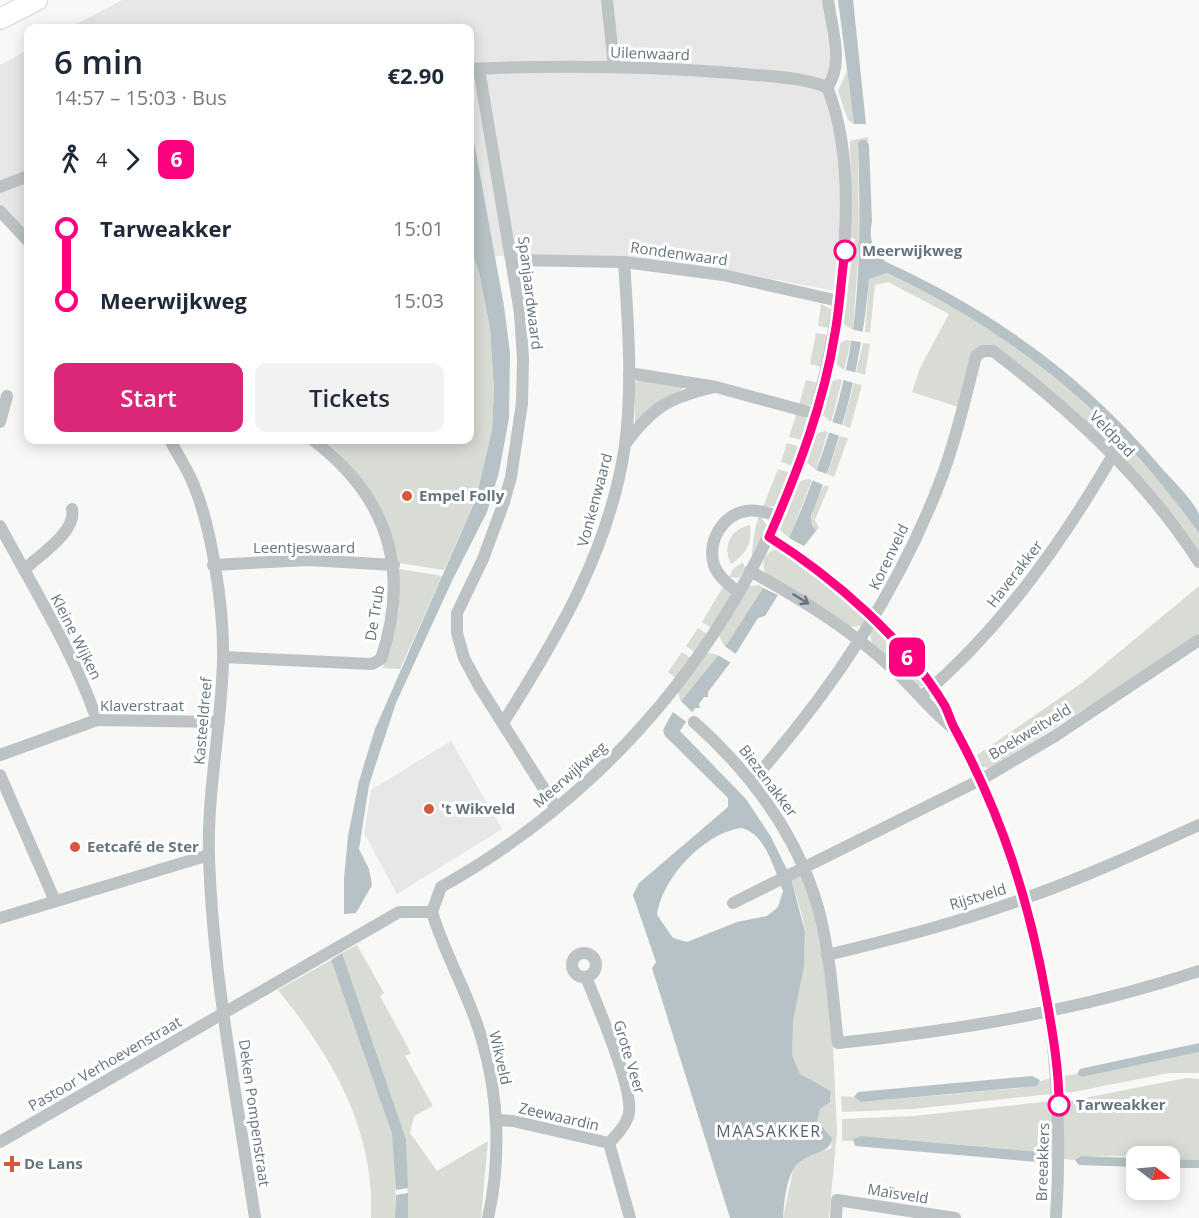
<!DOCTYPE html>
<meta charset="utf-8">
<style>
body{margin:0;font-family:"Open Sans",sans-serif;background:#f2f2f3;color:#1f2937;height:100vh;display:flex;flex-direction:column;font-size:22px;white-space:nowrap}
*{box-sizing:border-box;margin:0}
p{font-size:20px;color:#747a83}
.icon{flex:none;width:33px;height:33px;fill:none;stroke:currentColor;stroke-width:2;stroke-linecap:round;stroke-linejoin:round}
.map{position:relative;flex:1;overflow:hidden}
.panel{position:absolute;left:24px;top:24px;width:450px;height:420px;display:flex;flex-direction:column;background:#fff;border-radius:12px;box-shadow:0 3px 15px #0003}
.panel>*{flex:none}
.badge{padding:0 12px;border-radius:9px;font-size:21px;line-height:39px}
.needle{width:39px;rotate:106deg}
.buttons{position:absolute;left:1126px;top:1146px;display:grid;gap:12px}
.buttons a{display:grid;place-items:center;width:54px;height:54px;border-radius:12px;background:#fff;box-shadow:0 3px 15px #0003;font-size:30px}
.map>.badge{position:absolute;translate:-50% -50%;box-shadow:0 0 0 3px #fff}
.legs{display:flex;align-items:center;gap:9px;height:66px;padding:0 30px;font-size:20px}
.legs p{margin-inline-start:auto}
.head{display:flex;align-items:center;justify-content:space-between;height:102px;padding:0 30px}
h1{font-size:33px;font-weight:600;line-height:45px}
.primary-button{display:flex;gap:12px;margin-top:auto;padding:12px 30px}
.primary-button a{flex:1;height:69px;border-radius:12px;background:#db2777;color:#fff;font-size:24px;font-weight:600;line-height:69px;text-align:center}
.primary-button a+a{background:#f2f2f3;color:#1f2937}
ul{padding:0 30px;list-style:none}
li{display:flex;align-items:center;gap:21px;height:72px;font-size:22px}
li i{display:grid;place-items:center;width:9px;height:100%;margin:0 8px;background:currentColor}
li i::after{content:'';width:15px;height:15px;margin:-8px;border:4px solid;border-radius:50%;background:#fff}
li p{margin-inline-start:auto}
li:first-child i{background:linear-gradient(#0000 50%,currentColor 0)}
li:last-child i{background:linear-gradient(currentColor 50%,#0000 0)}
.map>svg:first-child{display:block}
</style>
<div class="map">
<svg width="1199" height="1218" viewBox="0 0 1199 1218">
<rect width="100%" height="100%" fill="#f8f8f6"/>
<g fill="#e6e7e6">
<path d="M 122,0 L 822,0 L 835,89 L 845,215 L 835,291 L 716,268 L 621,257 L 494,256 L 470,131 L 470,28 L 69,28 Z"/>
<path d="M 28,50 L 28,235 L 0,205 L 0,65 Z"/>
<path d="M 451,741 L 502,829 L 397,894 L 364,833 L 371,790 Z"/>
</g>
<g fill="#d8dcd5">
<path d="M 847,71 L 854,124 L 848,120 L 838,91 Z"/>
<path d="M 868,137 L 869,145 L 868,141 L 858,143 L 859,246 L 853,330 L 842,323 L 855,239 L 851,238 L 850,141 Z"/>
<path d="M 470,224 L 471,249 L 479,272 L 490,328 L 494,390 L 492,430 L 476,499 L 444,570 L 399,563 C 389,512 362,473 324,440 L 470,440 Z"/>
<path d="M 887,273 C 993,323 1073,384 1151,472 C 1162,485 1193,517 1199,533 C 1199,539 1199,549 1199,555 L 1104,439 L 1072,408 L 992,346 L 983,345 L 958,407 L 912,392 L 920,368 L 949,314 L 888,282 L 875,285 L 870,333 L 865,332 L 869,279 Z"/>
<path d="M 821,304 L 831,309 L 830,328 L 818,326 Z"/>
<path d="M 816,333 L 829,335 L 822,367 L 810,364 Z"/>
<path d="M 847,340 L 851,341 L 844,370 L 835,363 L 839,343 Z"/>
<path d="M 863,343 L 870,344 L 865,375 L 856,372 Z"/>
<path d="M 640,379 L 685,387 L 635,423 L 634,383 Z"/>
<path d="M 839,379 L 842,380 L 831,422 L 821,414 L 830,382 Z"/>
<path d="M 806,380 L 819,383 L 811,405 L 799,405 Z"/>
<path d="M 854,383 L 862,385 L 850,428 L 843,425 Z"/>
<path d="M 797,412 L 807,419 L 802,440 L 789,437 Z"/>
<path d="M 825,431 L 828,432 L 816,470 L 806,462 L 815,434 Z"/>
<path d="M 840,436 L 848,438 L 834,477 L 827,474 Z"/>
<path d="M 787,443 L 800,447 L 793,466 L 781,462 Z"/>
<path d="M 778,469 L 791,473 L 776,506 L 763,507 Z"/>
<path d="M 809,479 L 812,480 L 789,538 L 779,529 L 799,481 Z"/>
<path d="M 824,485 L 829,486 L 815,520 L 819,528 L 816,531 C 805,518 818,498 824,485 Z"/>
<path d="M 759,515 L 767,525 L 752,560 C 751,552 756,522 759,515 Z"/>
<path d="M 750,525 C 752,544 747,553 731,564 C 722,547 730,529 750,525 Z"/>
<path d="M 778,549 L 785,550 L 867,618 L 864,625 L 851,627 L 767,575 C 759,563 765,551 778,549 Z"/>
<path d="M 743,562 L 745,569 L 739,578 L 729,577 L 734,568 Z"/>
<path d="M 399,569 L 442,576 L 400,669 L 383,668 L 399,610 Z"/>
<path d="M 724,585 L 732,594 L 713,629 L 702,622 Z"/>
<path d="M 759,585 L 763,588 L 725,647 L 719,636 L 748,586 Z"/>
<path d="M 1199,586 L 1199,633 L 1139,675 L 989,768 L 982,767 L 977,755 L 1083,682 Z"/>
<path d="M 698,628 L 709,635 L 696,653 L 686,646 Z"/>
<path d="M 874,628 L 924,685 L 923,686 L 917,686 L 872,644 L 870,634 Z"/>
<path d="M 682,652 L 692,659 L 677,679 L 668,672 Z"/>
<path d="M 707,653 L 719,655 L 681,703 L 678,692 Z"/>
<path d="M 801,874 L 813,909 L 822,952 L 833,1045 L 837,1132 L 829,1218 L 783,1218 L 793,1170 L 803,1158 L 831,1148 C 835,1132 822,1133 817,1121 L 818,1112 L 831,1099 L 831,1091 C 822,1083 807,1084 799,1074 C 776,1041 809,972 805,932 C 803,914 796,896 791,878 Z"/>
<path d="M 357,945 L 384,993 L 380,996 L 411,1053 L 405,1056 L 433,1106 L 414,1116 L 410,1133 L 437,1171 L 488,1141 L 481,1218 L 408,1218 L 406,1139 L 342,953 Z"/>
<path d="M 331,960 L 392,1134 L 396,1170 L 395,1218 L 371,1218 C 375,1129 332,1057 278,990 Z"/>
<path d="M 1199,1052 L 1199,1073 L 1169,1073 L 1073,1092 L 1064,1092 L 1064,1076 L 1077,1074 L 1082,1077 Z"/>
<path d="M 1050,1078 L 1051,1094 L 913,1109 L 842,1112 L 841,1096 L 854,1097 L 861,1102 L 1022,1088 Z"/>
<path d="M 1186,1078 L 1199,1079 L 1199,1160 L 1170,1159 L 1170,1156 L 1081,1156 L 1075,1160 L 1064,1159 L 1064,1102 Z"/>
<path d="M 1052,1101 L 1052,1157 L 1042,1157 L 1040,1152 L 861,1136 L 853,1139 L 853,1141 L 842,1141 L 842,1119 L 914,1116 Z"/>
</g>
<g fill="#b6c2c5" fill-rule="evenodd">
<path d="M 838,0 L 853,0 L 866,124 L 854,124 Z"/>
<path d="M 470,120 L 504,306 L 510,353 L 509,418 L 499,472 L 487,512 L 452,581 L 396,703 L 369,785 L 359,849 L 369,869 L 372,885 L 356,913 L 344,914 L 344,879 L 348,836 L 359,781 L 375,729 L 476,499 L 492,430 L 494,390 L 490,328 L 479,272 L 471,249 Z"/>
<path d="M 861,140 L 866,140 L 869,145 L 872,222 C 868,238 873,251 886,262 C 992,310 1084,376 1159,465 C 1169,477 1195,501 1199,515 C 1199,520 1199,528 1199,533 C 1116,417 1016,334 887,273 L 869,279 C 862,362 842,439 811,516 L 812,525 L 816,531 L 804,546 L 789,538 C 818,473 843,401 853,330 C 861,268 860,205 858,143 Z"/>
<path d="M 763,588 L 778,595 L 765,616 L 758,618 L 730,663 L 708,692 L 708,697 L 704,697 L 699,704 L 700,708 L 695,708 L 680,731 L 746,799 L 771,837 L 791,878 L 805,932 L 804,966 L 793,1021 L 792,1055 L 800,1074 L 831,1091 L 830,1102 L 820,1109 L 817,1121 L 832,1138 C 832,1155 808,1150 795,1167 C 786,1179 784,1203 783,1218 L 730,1218 L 652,968 L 656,962 L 633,895 L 639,883 L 728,807 L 728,798 L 665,736 L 663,730 L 674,710 L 725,647 ZM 741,828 C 766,833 774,870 783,891 L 778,907 L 767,916 L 737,922 L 687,942 L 673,938 L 657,915 C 662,878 704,833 741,828 Z"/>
<path d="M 342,953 L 406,1139 L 408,1188 L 396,1190 L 392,1134 L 331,960 Z"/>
<path d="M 1199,1043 L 1199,1052 L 1082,1077 L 1077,1074 L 1080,1069 Z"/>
<path d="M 1032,1076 L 1040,1080 L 1037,1086 L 861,1102 L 854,1097 L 858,1092 Z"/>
<path d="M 861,1136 L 1040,1152 L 1042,1157 L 1037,1162 L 855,1146 L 853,1139 Z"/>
<path d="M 1081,1156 L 1137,1158 L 1137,1167 L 1079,1165 L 1075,1160 Z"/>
<path d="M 1170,1159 L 1199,1160 L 1199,1168 L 1170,1168 Z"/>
<path d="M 408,1193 L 408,1218 L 395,1218 L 396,1195 Z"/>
</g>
<g fill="#f8f8f6">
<path d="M 850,329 L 868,333 L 866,343 L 848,340 Z"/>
<path d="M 841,369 L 859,373 L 857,384 L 840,379 Z"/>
<path d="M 828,421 L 846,426 L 843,437 L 825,431 Z"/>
<path d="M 813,469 L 830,475 L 826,486 L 809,479 Z"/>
<path d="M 723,645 L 739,656 L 733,664 L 716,654 Z"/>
<path d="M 680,700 L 694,714 L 688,723 L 670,710 Z"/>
</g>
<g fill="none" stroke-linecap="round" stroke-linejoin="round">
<defs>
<path id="highway" d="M 0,19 L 37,0"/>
</defs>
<use href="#highway" stroke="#b3b7ba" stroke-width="22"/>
<g stroke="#bdc2c5" stroke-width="12">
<path d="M 607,0 L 614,67"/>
<path d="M 470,69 C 557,65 645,66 732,73 C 764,76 797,76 827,87"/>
<path d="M 479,69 L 520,313 L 523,359 L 522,403 L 511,477 L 504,502 L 483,559 L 457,613 L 457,633 L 464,658 L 479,686 L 556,808"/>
<path d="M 827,87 C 845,65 831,26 828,0"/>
<path d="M 0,187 L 28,176"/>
<path d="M 0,211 L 28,241"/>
<path d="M 512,260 L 624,262 L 723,275 L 839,301"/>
<path d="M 629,373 L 716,387 L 816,414"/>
<path d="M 0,422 L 7,396"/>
<path d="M 170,440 C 177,454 187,468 193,483 C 212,528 224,609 223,658 C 222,724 207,790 209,857 C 213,978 237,1099 255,1218"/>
<path d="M 626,443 C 652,408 668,398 711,388"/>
<path d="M 0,526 C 35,591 73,651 97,720"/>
<path d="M 769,537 C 835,578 905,639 945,706 C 949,714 951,723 955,731 C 1039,884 1067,1045 1056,1218"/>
<path d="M 213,565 L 308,560 L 394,565"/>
<path d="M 24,570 C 39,555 77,532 72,509"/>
<path d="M 750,571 C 801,599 848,628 891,667 C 913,687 931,711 954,729"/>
<path d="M 739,593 C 730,585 718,577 714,565 C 707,542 722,515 746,511 C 757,509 768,513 778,516"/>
<path d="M 223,657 L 372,664 L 381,659 C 411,570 388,497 313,440"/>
<path d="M 921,697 C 1001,629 1061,544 1113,455"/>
<path d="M 694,722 C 752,774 798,835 819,911 C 830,954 833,999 838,1043 C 961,1030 1082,1010 1199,971"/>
<path d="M 503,723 C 558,636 610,549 625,445 C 633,384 628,322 624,262"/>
<path d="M 0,755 L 97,720 L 219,722"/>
<path d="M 0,775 L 55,901"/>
<path d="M 752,781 C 830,693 895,597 938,487 C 955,444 965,399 976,356 L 983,351 L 993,351 C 1072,411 1145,478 1199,562"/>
<path d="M 733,903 L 982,779 L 1055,736 L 1199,640"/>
<path d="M 432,912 C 445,956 470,996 482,1040 C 499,1097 501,1160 488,1218"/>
<path d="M 0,918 L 209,855"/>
<circle cx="584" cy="965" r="12"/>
<path d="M 827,955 C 894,939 961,922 1026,898 C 1085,877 1142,851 1199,825"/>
<path d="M 586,977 C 597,1005 633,1086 629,1113 C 627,1124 617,1135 609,1143"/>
<path d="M 496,1120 L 513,1121 L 609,1143 L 630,1218"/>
<path d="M 0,1142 L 399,912 L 432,912 L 441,887 C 665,762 812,536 841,281 C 848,220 851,145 827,87"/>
<path d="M 836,1218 L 837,1200 L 955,1218"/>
</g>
<use href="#highway" stroke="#fff" stroke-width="21"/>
</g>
<defs><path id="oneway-shaft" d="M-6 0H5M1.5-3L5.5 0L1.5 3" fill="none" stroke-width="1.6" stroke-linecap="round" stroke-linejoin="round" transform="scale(1.5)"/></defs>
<use stroke="#66747e" href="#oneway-shaft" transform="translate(801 599) rotate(32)"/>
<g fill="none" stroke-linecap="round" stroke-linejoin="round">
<defs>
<path id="line-1" d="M 845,251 C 841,278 840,306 835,333 C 824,403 798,471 769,537 C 833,577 906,640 945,706 C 949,714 951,723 956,731 C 1003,818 1030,904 1047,1001 C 1053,1035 1059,1070 1059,1105"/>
</defs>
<use href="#line-1" stroke="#fff" stroke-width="14"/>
<use href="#line-1" stroke="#ff0080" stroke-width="9"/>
</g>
<g fill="#fff" stroke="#ff0080" stroke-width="3">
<circle cx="845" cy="251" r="10"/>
<circle cx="1059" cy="1105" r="10"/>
</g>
<g fill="#d2593b" stroke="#fff" stroke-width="2">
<circle cx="407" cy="496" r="6"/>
<circle cx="429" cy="809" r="6"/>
<circle cx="75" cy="847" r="6"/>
<path d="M9 1155h6v6h6v6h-6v6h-6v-6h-6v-6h6z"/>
</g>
<g text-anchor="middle" stroke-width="6" stroke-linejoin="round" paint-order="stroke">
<g font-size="15" fill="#66747e" stroke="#fff">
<text transform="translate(650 54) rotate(2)" y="5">Uilenwaard</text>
<text transform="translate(679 254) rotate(8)" y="5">Rondenwaard</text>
<text transform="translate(530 293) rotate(83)" y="5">Spanjaardwaard</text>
<text transform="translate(1112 434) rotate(46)" y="5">Veldpad</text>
<text transform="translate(595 500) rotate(-75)" y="5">Vonkenwaard</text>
<text x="304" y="553">Leentjeswaard</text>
<text transform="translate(889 557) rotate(-64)" y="5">Korenveld</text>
<text transform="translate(1015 574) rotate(-52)" y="5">Haverakker</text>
<text transform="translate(375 613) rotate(-81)" y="5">De Trub</text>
<text transform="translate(76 637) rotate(63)" y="5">Kleine Wijken</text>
<text x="142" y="711">Klaverstraat</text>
<text transform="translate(203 721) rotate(-85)" y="5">Kasteeldreef</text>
<text transform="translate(1030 732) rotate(-31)" y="5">Boekweitveld</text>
<text transform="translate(570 775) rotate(-41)" y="5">Meerwijkweg</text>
<text transform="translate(768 781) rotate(53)" y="5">Biezenakker</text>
<text transform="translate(978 897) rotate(-17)" y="5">Rijstveld</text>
<text transform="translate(629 1057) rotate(73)" y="5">Grote Veer</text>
<text transform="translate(500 1058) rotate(77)" y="5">Wikveld</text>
<text transform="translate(105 1064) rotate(-30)" y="5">Pastoor Verhoevenstraat</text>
<text transform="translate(254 1113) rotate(82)" y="5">Deken Pompenstraat</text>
<text transform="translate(559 1117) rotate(13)" y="5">Zeewaardin</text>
<text transform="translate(1043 1162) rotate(-88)" y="5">Breeakkers</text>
<text transform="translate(898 1194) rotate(9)" y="5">Maïsveld</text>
</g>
<g font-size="15" font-weight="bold" fill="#66747e" stroke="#fff" text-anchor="start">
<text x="862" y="256">Meerwijkweg</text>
<text x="1076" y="1110">Tarweakker</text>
</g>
<g font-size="15" font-weight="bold" fill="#66747e" stroke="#fff" text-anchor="start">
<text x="419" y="501">Empel Folly</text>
<text x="441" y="814">'t Wikveld</text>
<text x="87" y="852">Eetcafé de Ster</text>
<text x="24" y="1169">De Lans</text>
</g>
<g font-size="16" letter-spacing="1.5" fill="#576269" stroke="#fff">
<text x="769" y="1137">MAASAKKER</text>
</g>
</g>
</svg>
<div class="buttons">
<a><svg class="needle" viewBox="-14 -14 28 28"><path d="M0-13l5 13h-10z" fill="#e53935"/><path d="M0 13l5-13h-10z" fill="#747a83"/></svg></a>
</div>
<b class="badge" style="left:907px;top:657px;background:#ff0080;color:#fff">6</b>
<section class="panel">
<div class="head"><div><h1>6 min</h1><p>14:57 – 15:03 · Bus</p></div><b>€2.90</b></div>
<div class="legs"><svg class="icon" aria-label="walk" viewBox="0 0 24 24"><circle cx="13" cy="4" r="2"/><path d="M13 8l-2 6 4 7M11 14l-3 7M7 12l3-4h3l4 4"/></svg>4<svg class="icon" aria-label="forward" viewBox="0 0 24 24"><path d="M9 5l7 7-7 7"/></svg><b class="badge" style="background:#ff0080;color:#fff">6</b></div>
<ul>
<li><i style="color:#ff0080"></i><b>Tarweakker</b><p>15:01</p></li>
<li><i style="color:#ff0080"></i><b>Meerwijkweg</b><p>15:03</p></li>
</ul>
<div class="primary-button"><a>Start</a><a>Tickets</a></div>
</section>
</div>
